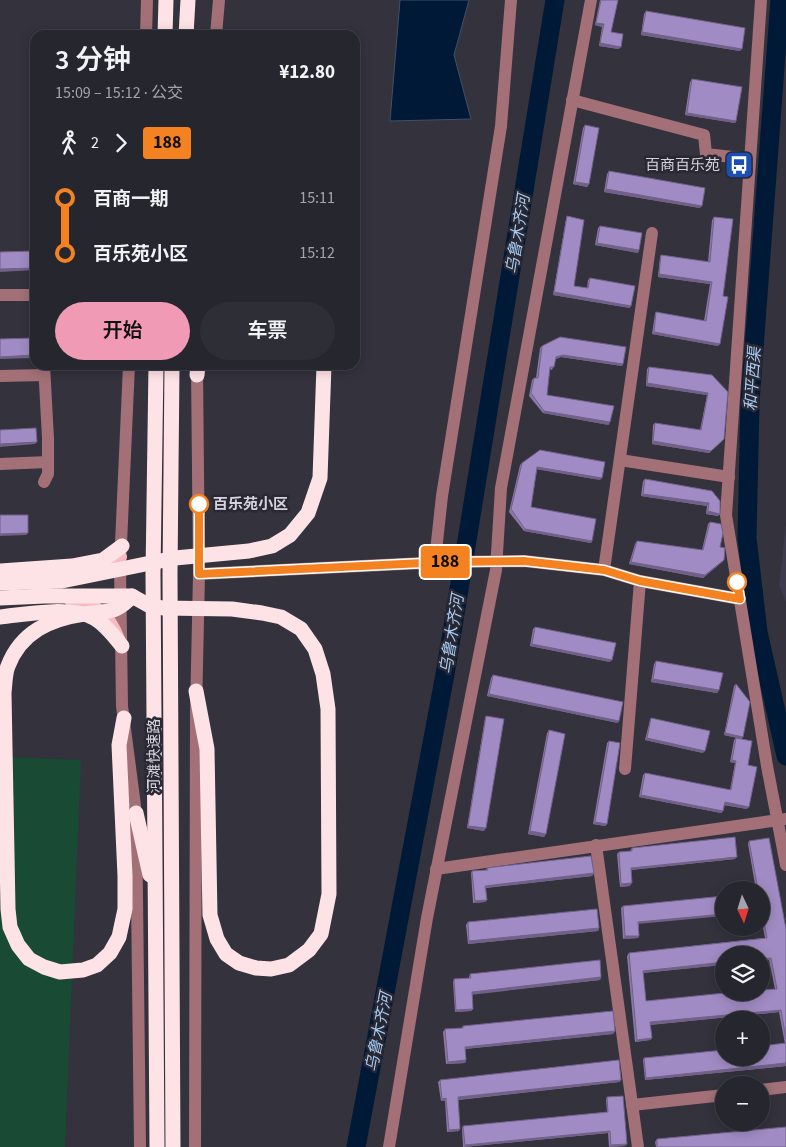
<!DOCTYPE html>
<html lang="zh">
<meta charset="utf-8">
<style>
body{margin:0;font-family:"Source Sans 3","Noto Sans SC",sans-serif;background:#2e2e36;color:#f1f3f6;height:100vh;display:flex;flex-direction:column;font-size:19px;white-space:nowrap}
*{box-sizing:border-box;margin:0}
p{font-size:16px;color:#a4a5aa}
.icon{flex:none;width:28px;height:28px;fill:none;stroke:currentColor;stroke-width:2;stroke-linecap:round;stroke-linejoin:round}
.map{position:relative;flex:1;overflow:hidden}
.details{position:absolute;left:30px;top:30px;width:330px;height:340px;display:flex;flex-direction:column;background:#26262e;border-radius:15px;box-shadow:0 2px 12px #0003,0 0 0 1px #42434a}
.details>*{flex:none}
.badge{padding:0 10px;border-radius:4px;font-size:18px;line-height:32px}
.needle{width:32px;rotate:176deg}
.fabs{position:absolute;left:715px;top:881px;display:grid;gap:10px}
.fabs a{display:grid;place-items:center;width:55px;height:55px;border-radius:50%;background:#26262e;box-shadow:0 2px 12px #0003,0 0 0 1px #42434a;font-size:25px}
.map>.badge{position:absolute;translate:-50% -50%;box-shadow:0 0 0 2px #fff}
.legs{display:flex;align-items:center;gap:8px;height:55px;padding:0 25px;font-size:16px}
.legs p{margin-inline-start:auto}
.headline{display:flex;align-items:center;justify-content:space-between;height:85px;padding:0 25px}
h1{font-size:28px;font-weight:600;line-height:38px}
.action{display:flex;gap:10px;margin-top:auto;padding:10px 25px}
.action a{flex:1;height:58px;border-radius:30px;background:#f09ab5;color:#111;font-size:20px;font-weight:600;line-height:58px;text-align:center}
.action a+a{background:#2e2e36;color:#f1f3f6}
ul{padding:0 25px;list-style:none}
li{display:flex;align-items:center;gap:18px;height:55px;font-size:19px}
li i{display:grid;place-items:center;width:8px;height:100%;margin:0 6px;background:currentColor}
li i::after{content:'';width:12px;height:12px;margin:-6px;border:4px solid;border-radius:50%;background:#26262e}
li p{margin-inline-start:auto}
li:first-child i{background:linear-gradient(#0000 50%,currentColor 0)}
li:last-child i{background:linear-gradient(currentColor 50%,#0000 0)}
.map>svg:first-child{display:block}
</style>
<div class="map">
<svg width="786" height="1147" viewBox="0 0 786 1147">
<rect width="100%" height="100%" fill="#33323d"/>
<path fill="#3d3b4c" d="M 786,525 L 786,602 L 779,585 Z"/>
<path fill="#194a33" d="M 0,698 L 5,757 L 81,760 L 65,1147 L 0,1147 Z"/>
<path fill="#001937" stroke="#405168" d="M 400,0 L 469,0 L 454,55 L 471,119 L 390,121 Z"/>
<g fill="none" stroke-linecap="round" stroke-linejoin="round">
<g stroke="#001937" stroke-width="19">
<path d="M 780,0 L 750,402 L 747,538 L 758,632 L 786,756"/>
<path d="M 356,1147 L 446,669 L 555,0"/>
</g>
<g stroke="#a37077" stroke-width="12">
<path d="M 761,0 L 726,515 L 767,766 L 786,865"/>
<path d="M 146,35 L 147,0"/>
<path d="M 216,35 L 219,0"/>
<path d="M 572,100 L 704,135 L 706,154 L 750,159"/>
<path d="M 0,295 L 35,295"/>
<path d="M 44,365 L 48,438 L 48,474 L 44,482"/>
<path d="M 129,365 L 120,566 L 122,706 L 136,813 L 140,1147"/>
<path d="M 0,376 L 44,375"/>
<path d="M 620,460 L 729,477"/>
<path d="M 0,464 L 48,462"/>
<path d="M 436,551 L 442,496 L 501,126 L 511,0"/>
<path d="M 604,570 L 652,233"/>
<path d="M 199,574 L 444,562 L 524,561 L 604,570 L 640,581 L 740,599"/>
<path d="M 625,769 L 640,581"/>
<path d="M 596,845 L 638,1147"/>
<path d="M 436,869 L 786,819"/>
<path d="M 761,1090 L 786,1087"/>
<path d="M 632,1105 L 724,1095"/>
<path d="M 195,1147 L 196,712 L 199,574 L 197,367"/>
<path d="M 389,1147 L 427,918 L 496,570 L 501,488 L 591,0"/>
</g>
<g stroke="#f9b9c1" stroke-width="12">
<path d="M 97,569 L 105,568 L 121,557"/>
<path d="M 70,600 C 99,606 108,611 119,639"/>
</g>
<g stroke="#fee3e6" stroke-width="15">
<path d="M 165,35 L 166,0"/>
<path d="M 186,35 L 188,0"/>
<path d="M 156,365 L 153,574 L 157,1147"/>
<path d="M 172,365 L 170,574 L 173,1147"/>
<path d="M 197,375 L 198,365"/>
<path d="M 0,571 L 72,566 L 103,560 L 122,546"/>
<path d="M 0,583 L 62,581 L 175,558 L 249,551 L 272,546 L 290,535 L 308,513 L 320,478 L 324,365"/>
<path d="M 0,598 L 45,596 L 132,596 L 148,605 L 163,608 L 232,609 L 262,613 L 281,617 L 301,629 L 315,649 L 323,674 L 328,709 L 329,894 L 321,934 L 309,950 L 289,965 L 271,969 L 256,968 L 239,963 L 226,954 L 217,939 L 210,915 L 207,749 L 196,691"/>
<path d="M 0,617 C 25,614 71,606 94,618 C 105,624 114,636 122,646"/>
<path d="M 124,718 L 119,745 L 125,876 L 125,909 L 119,937 L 110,953 L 97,965 L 83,970 L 60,972 L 44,967 L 29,959 L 18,945 L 10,927 L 8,909 L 4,693 C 5,684 5,673 8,666 C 21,632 50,619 84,614 C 106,610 116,615 132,596"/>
<path d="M 136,813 L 150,875"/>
</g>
</g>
<g fill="#8a78a9" fill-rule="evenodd">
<path d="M 600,0 L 618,0 L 611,32 L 619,49 L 599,46 L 602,27 L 595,25 Z"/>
<path d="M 646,11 L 740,51 L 641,35 L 644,14 Z"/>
<path d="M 692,79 L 736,121 L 735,123 L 685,115 L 690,82 Z"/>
<path d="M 585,125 L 589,184 L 587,187 L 573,184 L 583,128 Z"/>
<path d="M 609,171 L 700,208 L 604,192 L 607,174 Z"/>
<path d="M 567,216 L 574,286 L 587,288 L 588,280 L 590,278 L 630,308 L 553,295 L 566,219 Z"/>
<path d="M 714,217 L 723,296 L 718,346 L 652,334 L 655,314 L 656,312 L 704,321 L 710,284 L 658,277 L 660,257 L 661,255 L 708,262 L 712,220 Z"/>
<path d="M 600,226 L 639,250 L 638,253 L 595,245 L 598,228 Z"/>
<path d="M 542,346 L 623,364 L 622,366 L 561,357 L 556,359 L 552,370 L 550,369 L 547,395 L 609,425 L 543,413 L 529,396 L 532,380 L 534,378 L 536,378 L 540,348 Z"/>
<path d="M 649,367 L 712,375 L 722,441 L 709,453 L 652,444 L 653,425 L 655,423 L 700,430 L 707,395 L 646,386 L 647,369 Z"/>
<path d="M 522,463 L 600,480 L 537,469 L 531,507 L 592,541 L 591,543 L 524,531 L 509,512 L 520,465 Z"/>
<path d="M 645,479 L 712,491 L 720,514 L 718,516 L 706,514 L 707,506 L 641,496 L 643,481 Z"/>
<path d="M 710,522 L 720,547 L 722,562 L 703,578 L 629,564 L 635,544 L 637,541 L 702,550 L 708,524 Z"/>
<path d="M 535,627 L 610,662 L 530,646 L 533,629 Z"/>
<path d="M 656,661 L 719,690 L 717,693 L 651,682 L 654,664 Z"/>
<path d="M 493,675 L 618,723 L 487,696 L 491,678 Z"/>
<path d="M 736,684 L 743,737 L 741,739 L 748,765 L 747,809 L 724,805 L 723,811 L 721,813 L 639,797 L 643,775 L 645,773 L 730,790 L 735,763 L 730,762 L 734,740 L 736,738 L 738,738 L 724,735 L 734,686 Z"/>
<path d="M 486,716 L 484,831 L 467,828 L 485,718 Z"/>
<path d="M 651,718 L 703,753 L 645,740 L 650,720 Z"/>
<path d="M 549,730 L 546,834 L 544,837 L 528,834 L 547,733 Z"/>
<path d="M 609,741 L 607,824 L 605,826 L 593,824 L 607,743 Z"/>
<path d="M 749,841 L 786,929 L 786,1066 L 645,1080 L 643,1060 L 644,1058 L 785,1044 L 779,1012 L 650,1025 L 652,1038 L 650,1040 L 635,1042 L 627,956 L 629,953 L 765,938 L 761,917 L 761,890 L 756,890 L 748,844 ZM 769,960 L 775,989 L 646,1001 L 643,973 Z"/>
<path d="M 632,848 L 735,859 L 631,870 L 630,886 L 620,887 L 617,854 L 619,852 L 630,851 Z"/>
<path d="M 487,868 L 594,873 L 592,876 L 486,888 L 487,900 L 485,902 L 473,903 L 471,873 L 472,871 L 486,870 Z"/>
<path d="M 623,906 L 639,924 L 639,936 L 638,938 L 623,939 L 621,908 Z"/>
<path d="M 468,922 L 599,928 L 598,931 L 468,944 L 466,925 Z"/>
<path d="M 470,974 L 601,977 L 600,980 L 472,994 L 473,1009 L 471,1011 L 455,1012 L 453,982 L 454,979 L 469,978 L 469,977 Z"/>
<path d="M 463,1026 L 615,1031 L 613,1034 L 465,1049 L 466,1060 L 465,1063 L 446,1064 L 443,1032 L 445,1029 L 462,1028 Z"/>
<path d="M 440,1080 L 621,1080 L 619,1082 L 458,1100 L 459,1131 L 447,1132 L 445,1101 L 441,1101 L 438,1082 Z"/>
<path d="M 607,1097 L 625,1146 L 609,1147 L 608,1133 L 463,1147 L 462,1129 L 463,1126 L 607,1112 L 606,1100 Z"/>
<path d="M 657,1139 L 786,1147 L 656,1147 L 655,1142 Z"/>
</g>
<g fill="#716189">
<path d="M 596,23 L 604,24 L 602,27 L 595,25 Z"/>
<path d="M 642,32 L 742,49 L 740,51 L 641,35 Z"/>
<path d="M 600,43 L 621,47 L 619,49 L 599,46 Z"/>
<path d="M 687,113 L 736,121 L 735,123 L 685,115 Z"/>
<path d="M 575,182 L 589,184 L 587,187 L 573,184 Z"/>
<path d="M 606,189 L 702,206 L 700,208 L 604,192 Z"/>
<path d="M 597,243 L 639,250 L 638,253 L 595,245 Z"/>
<path d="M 35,268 L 35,270 L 0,272 L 0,269 Z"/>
<path d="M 659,274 L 712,282 L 710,284 L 658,277 Z"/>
<path d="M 554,292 L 631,306 L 630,308 L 553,295 Z"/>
<path d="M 654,332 L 720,344 L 718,346 L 652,334 Z"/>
<path d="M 34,355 L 33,358 L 0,359 L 0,357 Z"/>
<path d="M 563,355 L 623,364 L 622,366 L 561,357 L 554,360 L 556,357 Z"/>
<path d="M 647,383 L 708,393 L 707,395 L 646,386 Z"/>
<path d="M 544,411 L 610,422 L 609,425 L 543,413 Z"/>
<path d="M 724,439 L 709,453 L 652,444 L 653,441 Z"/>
<path d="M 37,442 L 35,444 L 0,447 L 0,444 Z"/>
<path d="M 537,467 L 602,478 L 600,480 L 535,469 Z"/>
<path d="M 643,494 L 709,503 L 707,506 L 641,496 Z"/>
<path d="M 708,511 L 720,514 L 718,516 L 706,514 Z"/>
<path d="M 525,529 L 592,541 L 591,543 L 524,531 Z"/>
<path d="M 28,533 L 26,535 L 0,536 L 0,534 Z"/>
<path d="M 724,560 L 722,562 L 703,578 L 629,564 L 631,562 Z"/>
<path d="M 532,644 L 612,660 L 610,662 L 530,646 Z"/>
<path d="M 653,679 L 719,690 L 717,693 L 651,682 Z"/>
<path d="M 489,694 L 619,721 L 618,723 L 487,696 Z"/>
<path d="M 725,733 L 743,737 L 741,739 L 724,735 Z"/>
<path d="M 647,738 L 705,751 L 703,753 L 645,740 Z"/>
<path d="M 732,760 L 736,761 L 735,763 L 730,762 Z"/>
<path d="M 641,795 L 723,811 L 721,813 L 639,797 Z"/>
<path d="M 725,802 L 749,807 L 747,809 L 723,805 Z"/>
<path d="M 595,822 L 607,824 L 605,826 L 593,824 Z"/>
<path d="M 468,826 L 486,828 L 484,831 L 467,828 Z"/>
<path d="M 530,831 L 546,834 L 544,837 L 528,834 Z"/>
<path d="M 737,857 L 735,859 L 629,870 L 631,868 Z"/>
<path d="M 594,873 L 592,876 L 484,888 L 485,886 Z"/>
<path d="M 632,883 L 630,886 L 620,887 L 621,884 Z"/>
<path d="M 487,900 L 485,902 L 473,903 L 475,901 Z"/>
<path d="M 724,914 L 724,916 L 637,924 L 638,922 Z"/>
<path d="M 599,928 L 598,931 L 468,944 L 469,941 Z"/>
<path d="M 625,936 L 639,936 L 638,938 L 623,939 Z"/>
<path d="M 771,958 L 769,960 L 761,961 L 761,959 Z"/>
<path d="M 724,962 L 724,965 L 641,973 L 643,971 Z"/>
<path d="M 601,977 L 600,980 L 470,995 L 472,992 Z"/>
<path d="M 473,1009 L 471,1011 L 455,1012 L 456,1010 Z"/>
<path d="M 781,1010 L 779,1012 L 648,1025 L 650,1022 Z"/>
<path d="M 615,1031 L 613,1034 L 463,1049 L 465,1047 Z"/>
<path d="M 652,1038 L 650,1040 L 635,1042 L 637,1040 Z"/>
<path d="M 466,1060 L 465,1063 L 446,1064 L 448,1062 Z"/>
<path d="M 786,1063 L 786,1066 L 645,1080 L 646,1078 Z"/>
<path d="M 621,1080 L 619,1082 L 456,1100 L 458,1097 Z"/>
<path d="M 446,1098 L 445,1101 L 441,1101 L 442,1099 Z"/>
<path d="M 460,1129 L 459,1131 L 447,1132 L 449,1130 Z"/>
<path d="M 610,1131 L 608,1133 L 464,1147 L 465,1145 Z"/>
<path d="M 627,1144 L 625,1146 L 609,1147 L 611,1145 Z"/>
</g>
<g fill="#a18bc4" stroke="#716189" fill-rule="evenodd">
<path d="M 601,0 L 618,0 L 611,32 L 623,34 L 621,47 L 600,43 L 604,24 L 596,23 Z"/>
<path d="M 646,11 L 745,28 L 742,49 L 642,32 Z"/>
<path d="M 692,79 L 742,87 L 736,121 L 687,113 Z"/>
<path d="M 585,125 L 599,128 L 589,184 L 575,182 Z"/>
<path d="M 609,171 L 705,188 L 702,206 L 606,189 Z"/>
<path d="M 567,216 L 584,220 L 574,286 L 588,288 L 590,278 L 635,286 L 631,306 L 554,292 Z"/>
<path d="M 714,217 L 733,219 L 723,296 L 728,297 L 720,344 L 654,332 L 656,312 L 706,321 L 712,282 L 659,274 L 661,255 L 710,262 Z"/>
<path d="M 600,226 L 642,233 L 639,250 L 597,243 Z"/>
<path d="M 35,251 L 35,268 L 0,269 L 0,252 Z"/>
<path d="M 560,337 L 626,347 L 623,364 L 563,355 L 556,357 L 554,367 L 550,367 L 547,395 L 614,406 L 610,422 L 544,411 L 531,393 L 534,378 L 538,378 L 542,346 Z"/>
<path d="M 34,338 L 34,355 L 0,357 L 0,339 Z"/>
<path d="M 649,367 L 712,375 L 728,392 L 724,439 L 711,451 L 653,441 L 655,423 L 701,430 L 708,393 L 647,383 Z"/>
<path d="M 36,428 L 37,442 L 0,444 L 0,430 Z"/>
<path d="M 540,450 L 605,462 L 602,478 L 537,467 L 531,507 L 596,519 L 592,541 L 525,529 L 511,509 L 522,463 Z"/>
<path d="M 645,479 L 712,491 L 720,501 L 720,514 L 708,511 L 709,503 L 643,494 Z"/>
<path d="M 0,515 L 28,515 L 28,533 L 0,534 Z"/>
<path d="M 710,522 L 721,524 L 723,533 L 720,547 L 725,548 L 724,560 L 705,575 L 631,562 L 637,541 L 703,550 Z"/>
<path d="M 535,627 L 616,643 L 612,660 L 532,644 Z"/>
<path d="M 656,661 L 723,673 L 719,690 L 653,679 Z"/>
<path d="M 493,675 L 623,702 L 619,721 L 489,694 Z"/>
<path d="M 736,684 L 750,702 L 743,737 L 725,733 Z"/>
<path d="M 486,716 L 504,719 L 486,828 L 468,826 Z"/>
<path d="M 651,718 L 710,731 L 705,751 L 647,738 Z"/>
<path d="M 549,730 L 565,734 L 546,834 L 530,831 Z"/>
<path d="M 736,738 L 752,741 L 748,765 L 757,767 L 749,807 L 725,802 L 723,811 L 641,795 L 645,773 L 731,790 L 736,761 L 732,760 Z"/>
<path d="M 609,741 L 620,743 L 607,824 L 595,822 Z"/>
<path d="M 735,837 L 737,857 L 631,868 L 632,883 L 621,884 L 619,852 L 632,851 L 632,848 Z"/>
<path d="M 769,838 L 786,929 L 786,1039 L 781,1010 L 650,1022 L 652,1038 L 637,1040 L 629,953 L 767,938 L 761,905 L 761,890 L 758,890 L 749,841 ZM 724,955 L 761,955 L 761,959 L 771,958 L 777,989 L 761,990 L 761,992 L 735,992 L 646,1001 L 643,971 L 724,962 Z"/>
<path d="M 591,856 L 594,873 L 485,886 L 487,900 L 475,901 L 472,871 L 488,870 L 487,868 L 494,867 Z"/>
<path d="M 724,896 L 724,914 L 638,922 L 639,936 L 625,936 L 623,906 Z"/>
<path d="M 597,909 L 599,928 L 469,941 L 468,922 Z"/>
<path d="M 600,960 L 601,977 L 472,992 L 473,1009 L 456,1010 L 454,979 L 471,978 L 470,974 Z"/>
<path d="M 613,1011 L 615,1031 L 465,1047 L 466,1060 L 448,1062 L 445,1029 L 463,1028 L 463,1026 Z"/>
<path d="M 786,1043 L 786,1063 L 646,1078 L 644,1058 L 724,1050 L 724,1058 L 761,1058 L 761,1046 Z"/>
<path d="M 619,1060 L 621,1080 L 458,1097 L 460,1129 L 449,1130 L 446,1098 L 442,1099 L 440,1080 Z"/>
<path d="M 623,1096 L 627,1144 L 611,1145 L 610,1131 L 465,1145 L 463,1126 L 608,1112 L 607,1097 Z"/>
<path d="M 786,1127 L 786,1147 L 657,1147 L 657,1139 Z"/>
</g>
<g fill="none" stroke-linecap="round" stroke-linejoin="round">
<defs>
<path id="line-1" d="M 199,504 L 199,574 L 444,562 L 524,561 L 604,570 L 640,581 L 740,599 L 737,582"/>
</defs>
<use href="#line-1" stroke="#fff" stroke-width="11"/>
<use href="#line-1" stroke="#f58220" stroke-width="8"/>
</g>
<defs>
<symbol id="bus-square" viewBox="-11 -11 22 22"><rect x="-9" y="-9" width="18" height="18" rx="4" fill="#1a4fb4" stroke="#292833"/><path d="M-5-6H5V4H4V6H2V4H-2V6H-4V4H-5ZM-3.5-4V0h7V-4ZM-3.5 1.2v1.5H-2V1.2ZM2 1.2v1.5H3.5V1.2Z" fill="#fff"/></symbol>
</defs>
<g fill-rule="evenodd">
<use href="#bus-square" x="723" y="149" width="32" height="32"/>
</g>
<g fill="#fff" stroke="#f58220" stroke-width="2.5">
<circle cx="199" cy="504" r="9"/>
<circle cx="737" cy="582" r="9"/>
</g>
<g text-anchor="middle" stroke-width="5" stroke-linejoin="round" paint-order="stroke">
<g font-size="15" fill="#d4d3db" stroke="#292833" text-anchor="end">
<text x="720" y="170">百商百乐苑</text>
</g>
<g font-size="15" font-weight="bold" fill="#d4d3db" stroke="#292833" text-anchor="start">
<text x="213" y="509">百乐苑小区</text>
</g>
<g font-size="15" fill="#d4d3db" stroke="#292833">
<text transform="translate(154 756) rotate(-90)" y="5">河滩快速路</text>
</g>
<g font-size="16" font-style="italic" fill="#a6cbf4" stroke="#292833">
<text transform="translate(517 234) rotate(-81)" y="6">乌鲁木齐河</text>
<text transform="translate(752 379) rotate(-86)" y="6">和平西渠</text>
<text transform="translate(451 634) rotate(-81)" y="6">乌鲁木齐河</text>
<text transform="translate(378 1032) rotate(-79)" y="6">乌鲁木齐河</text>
</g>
</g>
</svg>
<div class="fabs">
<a><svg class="needle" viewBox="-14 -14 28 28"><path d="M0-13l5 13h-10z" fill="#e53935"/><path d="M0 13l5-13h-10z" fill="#a4a5aa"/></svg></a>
<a><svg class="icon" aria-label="layers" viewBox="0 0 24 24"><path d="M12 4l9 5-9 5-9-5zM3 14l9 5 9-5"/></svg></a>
<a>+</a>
<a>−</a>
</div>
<b class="badge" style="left:445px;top:562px;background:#f58220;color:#111">188</b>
<section class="details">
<div class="headline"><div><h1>3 分钟</h1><p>15:09 – 15:12 · 公交</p></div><b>¥12.80</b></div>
<div class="legs"><svg class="icon" aria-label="walk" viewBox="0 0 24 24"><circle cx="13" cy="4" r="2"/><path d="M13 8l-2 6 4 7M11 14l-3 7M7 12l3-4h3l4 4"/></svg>2<svg class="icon" aria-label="forward" viewBox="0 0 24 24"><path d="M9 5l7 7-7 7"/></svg><b class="badge" style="background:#f58220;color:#111">188</b></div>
<ul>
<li><i style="color:#f58220"></i><b>百商一期</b><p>15:11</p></li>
<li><i style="color:#f58220"></i><b>百乐苑小区</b><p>15:12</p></li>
</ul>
<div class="action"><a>开始</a><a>车票</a></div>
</section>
</div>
